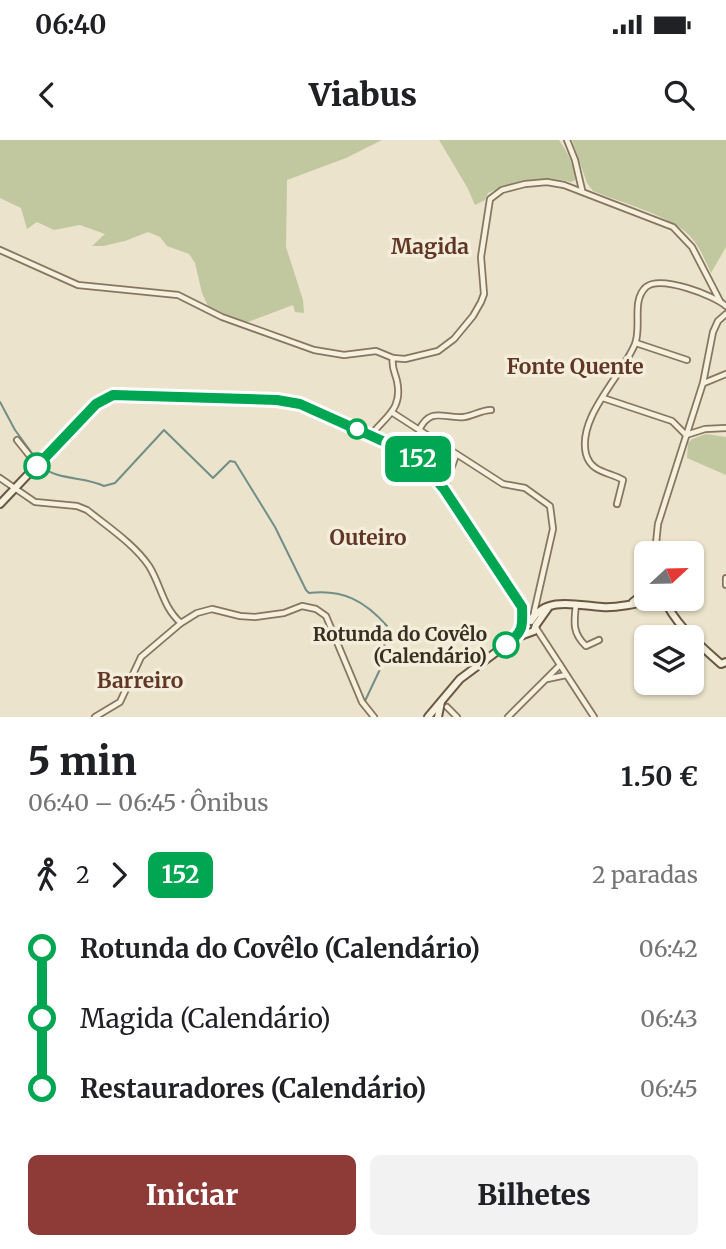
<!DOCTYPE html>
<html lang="pt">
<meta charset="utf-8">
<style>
body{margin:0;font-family:Merriweather,serif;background:#f2f2f2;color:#202124;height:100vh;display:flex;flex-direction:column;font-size:26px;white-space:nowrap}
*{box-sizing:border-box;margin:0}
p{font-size:23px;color:#757577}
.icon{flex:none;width:38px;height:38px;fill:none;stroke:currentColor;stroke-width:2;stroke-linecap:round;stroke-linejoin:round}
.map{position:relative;height:577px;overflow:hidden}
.sheet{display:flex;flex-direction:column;background:#fff;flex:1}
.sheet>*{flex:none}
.badge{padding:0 14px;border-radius:10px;font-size:24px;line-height:46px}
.needle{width:46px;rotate:68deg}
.controls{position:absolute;left:634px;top:401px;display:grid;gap:14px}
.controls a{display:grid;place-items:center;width:70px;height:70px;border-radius:10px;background:#fff;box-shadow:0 2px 5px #0004;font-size:35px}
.map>.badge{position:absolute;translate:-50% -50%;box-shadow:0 0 0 4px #fff}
.legs{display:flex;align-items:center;gap:10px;height:77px;padding:0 28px;font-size:23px}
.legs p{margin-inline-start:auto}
.summary{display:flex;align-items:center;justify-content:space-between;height:119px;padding:0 28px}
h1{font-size:38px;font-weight:800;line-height:52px}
.primary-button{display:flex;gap:14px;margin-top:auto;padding:14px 28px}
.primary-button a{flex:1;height:80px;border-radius:10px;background:#8e3b37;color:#fff;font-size:28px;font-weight:800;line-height:80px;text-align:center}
.primary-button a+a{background:#f2f2f2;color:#202124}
ul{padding:0 28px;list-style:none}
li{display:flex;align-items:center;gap:24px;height:70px;font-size:26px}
li i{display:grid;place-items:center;width:10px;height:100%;margin:0 9px;background:currentColor}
li i::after{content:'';width:18px;height:18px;margin:-9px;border:5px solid;border-radius:50%;background:#fff}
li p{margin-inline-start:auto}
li:first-child i{background:linear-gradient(#0000 50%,currentColor 0)}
li:last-child i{background:linear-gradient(currentColor 50%,#0000 0)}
.status{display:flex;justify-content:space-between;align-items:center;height:49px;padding:0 35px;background:#fff;direction:ltr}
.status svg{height:19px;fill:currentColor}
header{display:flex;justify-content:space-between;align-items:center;height:91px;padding:0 28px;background:#fff;font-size:32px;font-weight:800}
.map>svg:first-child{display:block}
</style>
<div class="status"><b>06:40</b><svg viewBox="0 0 49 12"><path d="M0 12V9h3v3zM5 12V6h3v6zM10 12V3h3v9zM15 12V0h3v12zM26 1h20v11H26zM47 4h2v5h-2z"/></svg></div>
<header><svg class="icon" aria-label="back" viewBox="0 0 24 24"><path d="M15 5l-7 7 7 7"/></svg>Viabus<svg class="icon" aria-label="search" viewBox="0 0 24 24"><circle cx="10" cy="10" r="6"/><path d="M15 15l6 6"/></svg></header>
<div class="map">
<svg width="726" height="577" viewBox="0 0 726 577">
<rect width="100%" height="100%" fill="#ebe3cb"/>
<g fill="#c1c89f">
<path d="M 0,0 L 382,0 L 346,18 L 287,40 L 286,107 L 303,160 L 304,173 L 295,172 L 293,165 L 245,183 L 208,166 L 202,153 L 195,123 L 189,114 L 167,106 L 160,97 L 148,92 L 125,101 L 103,106 L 92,106 L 105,94 L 80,85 L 54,90 L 37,82 L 27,89 L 21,68 L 0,58 Z"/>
<path d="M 439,0 L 559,0 C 567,12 575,26 575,40 L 571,42 C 542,34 516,40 488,53 L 485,60 L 475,65 L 467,47 Z"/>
<path d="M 572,0 L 726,0 L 726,107 L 711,133 C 705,120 699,105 689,95 C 669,75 619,62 593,51 L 587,43 Z"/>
<path d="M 706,294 L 726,297 L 726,335 L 687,318 L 688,303 L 692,299 Z"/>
</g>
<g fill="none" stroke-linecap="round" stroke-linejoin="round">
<g stroke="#728e88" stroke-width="2">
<path d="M 0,262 L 15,290 L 37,320"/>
<path d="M 41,326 C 58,341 84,336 104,346 L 115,343 L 164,290 L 213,338 L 230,321 L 235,322 L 275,387 L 306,450 L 309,453 C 343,449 365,461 387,486 L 382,525 L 365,561"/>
</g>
<defs>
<g id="street">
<path d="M 567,0 L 575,20 L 582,50"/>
<path d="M 0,110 L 78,145 L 178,155 L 222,177 L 314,210 L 344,215 L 376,211 L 393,218"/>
<path d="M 636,203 L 687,220"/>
<path d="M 704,243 L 726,234"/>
<path d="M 603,258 L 672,281 L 686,295 L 705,289 L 726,288"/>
<path d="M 393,273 L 503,344 L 525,348 L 550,366 L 553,389 L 533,477"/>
<path d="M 419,290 C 431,266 444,279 464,277 C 473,276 481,270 491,270"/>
<path d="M 371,295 C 386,276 403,269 397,241 C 395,232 391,227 393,218 L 405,219 L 438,211 L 454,199 L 473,176 L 481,162 L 484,154 L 481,117 L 490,59 L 502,50 L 525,44 L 547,42 L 564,45 L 673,87 L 692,107 L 720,161"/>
<path d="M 17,300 L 37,325"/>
<path d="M 0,338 L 35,362 L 77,366 L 87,370 C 108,387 134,404 149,426 C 161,445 163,468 181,483"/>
<path d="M 444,349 L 456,315"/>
<path d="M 617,364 L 623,340 C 610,332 591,333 586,314 C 577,277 622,236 635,204 C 642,186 631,161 646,147 C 661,135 713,155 726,166"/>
<path d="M 655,413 L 658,384 L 703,243 L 713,192 L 718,181 L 726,174"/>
<path d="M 726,438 L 726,445"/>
<path d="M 576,464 C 574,482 572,493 586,506 L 599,500"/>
<path d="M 536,488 L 594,577"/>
<path d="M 547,539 L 566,535"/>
<path d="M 447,567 L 457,577"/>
<path d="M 95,577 L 120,562 L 141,517 L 181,483 L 197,473 L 212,469 L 240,476 L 255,477 L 284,473 L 302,466 L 316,469 L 326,476 L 362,562 L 374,577"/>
<path d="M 508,577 L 560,525"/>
</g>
<g id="secondary">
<path d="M 0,364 L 92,267 L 108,256 L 293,262 L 408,313 L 423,323 L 444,349 L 530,480"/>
<path d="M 664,458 C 674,484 701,506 721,524 L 726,522"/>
<path d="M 633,462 L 646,452"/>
<path d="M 531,481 C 546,455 579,466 602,467 C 614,468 640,464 650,459"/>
<path d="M 516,496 L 525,483"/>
<path d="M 428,577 L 460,539 L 515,498 L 534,491 L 536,485 L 548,468"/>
<path d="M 438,577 L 441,562"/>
</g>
</defs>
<use href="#street" stroke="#867661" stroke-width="8"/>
<use href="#secondary" stroke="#685844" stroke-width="10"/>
<use href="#street" stroke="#f6f0dd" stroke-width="4.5"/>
<use href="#secondary" stroke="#f6f0dd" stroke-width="6"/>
</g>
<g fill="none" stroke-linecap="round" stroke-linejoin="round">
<defs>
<path id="line-1" d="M 37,326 L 96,264 L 113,255 L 277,260 L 300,264 L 396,307 L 419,319 L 444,349 L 522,467 C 523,487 523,492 506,505"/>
</defs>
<use href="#line-1" stroke="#fff" stroke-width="16"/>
<use href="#line-1" stroke="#00a651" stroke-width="10"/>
</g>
<g fill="#fff" stroke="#00a651" stroke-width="3.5">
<circle cx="357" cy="289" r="9"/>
<circle cx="37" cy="326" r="12"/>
<circle cx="506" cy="505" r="12"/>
</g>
<g text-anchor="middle" stroke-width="7" stroke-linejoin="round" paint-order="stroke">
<g font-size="19" font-weight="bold" fill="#382e22" stroke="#f3edda" text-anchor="end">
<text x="487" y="501">Rotunda do Covêlo<tspan x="487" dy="22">(Calendário)</tspan></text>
</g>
<g font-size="21" font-weight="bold" fill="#603626" stroke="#f3edda">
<text x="430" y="114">Magida</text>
<text x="575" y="234">Fonte Quente</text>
<text x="368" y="405">Outeiro</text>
<text x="140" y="548">Barreiro</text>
</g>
</g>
</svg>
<div class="controls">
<a><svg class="needle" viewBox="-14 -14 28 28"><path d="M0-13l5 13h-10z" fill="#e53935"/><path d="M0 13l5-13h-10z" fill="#757577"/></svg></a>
<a><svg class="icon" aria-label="layers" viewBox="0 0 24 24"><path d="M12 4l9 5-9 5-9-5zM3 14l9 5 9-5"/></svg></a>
</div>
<b class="badge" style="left:418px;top:319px;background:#00a651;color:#fff">152</b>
</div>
<section class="sheet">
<div class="summary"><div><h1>5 min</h1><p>06:40 – 06:45 · Ônibus</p></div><b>1.50 €</b></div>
<div class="legs"><svg class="icon" aria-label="walk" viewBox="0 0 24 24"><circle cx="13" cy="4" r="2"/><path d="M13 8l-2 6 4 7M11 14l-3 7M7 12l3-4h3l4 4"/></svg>2<svg class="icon" aria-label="forward" viewBox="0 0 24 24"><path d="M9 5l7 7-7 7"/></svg><b class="badge" style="background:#00a651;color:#fff">152</b><p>2 paradas</p></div>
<ul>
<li><i style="color:#00a651"></i><b>Rotunda do Covêlo (Calendário)</b><p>06:42</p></li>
<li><i style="color:#00a651"></i><span>Magida (Calendário)</span><p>06:43</p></li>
<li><i style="color:#00a651"></i><b>Restauradores (Calendário)</b><p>06:45</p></li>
</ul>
<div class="primary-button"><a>Iniciar</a><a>Bilhetes</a></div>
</section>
